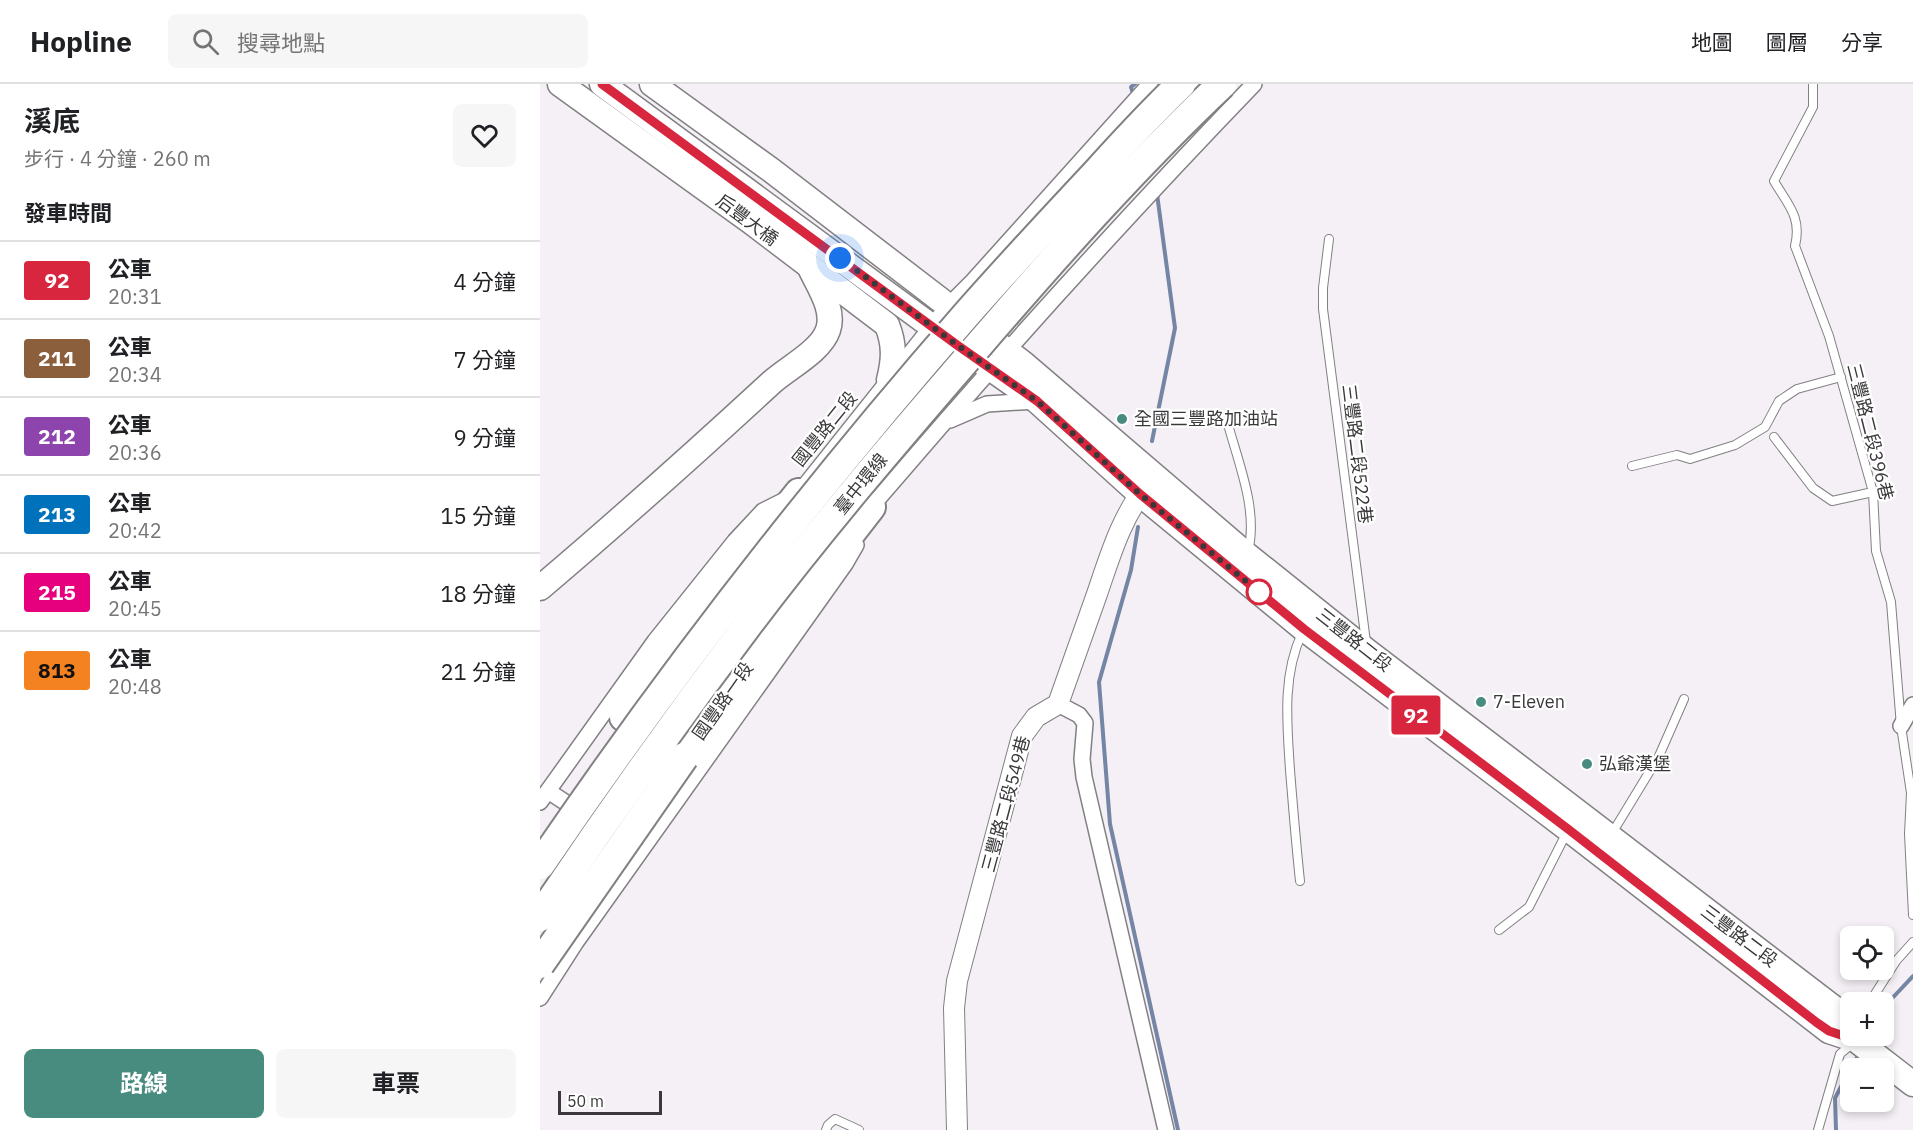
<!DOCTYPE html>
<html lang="zh-TW">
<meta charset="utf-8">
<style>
body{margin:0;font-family:"IBM Plex Sans","Noto Sans TC",sans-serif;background:#f6f6f6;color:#202124;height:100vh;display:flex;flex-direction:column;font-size:22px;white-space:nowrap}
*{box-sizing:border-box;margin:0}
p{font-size:20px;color:#757577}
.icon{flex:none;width:33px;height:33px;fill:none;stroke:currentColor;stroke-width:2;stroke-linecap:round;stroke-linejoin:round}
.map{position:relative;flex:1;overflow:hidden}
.side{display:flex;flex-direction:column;background:#fff;width:540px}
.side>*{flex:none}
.badge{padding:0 12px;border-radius:4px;font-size:21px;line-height:39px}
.controls{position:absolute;left:1300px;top:842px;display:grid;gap:12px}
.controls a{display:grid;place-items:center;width:54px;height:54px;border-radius:9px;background:#fff;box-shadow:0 3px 9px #0003;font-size:30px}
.scale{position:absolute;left:18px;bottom:15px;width:104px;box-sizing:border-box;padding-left:6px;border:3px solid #3a383a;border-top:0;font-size:16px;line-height:21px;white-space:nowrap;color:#3a383a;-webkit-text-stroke:4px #fff;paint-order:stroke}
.you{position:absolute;width:30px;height:30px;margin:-15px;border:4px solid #fff;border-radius:50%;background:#1a73e8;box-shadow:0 0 0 9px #1a73e833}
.map>.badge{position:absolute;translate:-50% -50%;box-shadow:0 0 0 3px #fff}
h2{padding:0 24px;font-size:22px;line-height:54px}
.round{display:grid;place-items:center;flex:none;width:63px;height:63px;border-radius:9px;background:#f6f6f6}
.overview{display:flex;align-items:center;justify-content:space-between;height:102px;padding:0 24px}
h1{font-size:28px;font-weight:700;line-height:45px}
.primary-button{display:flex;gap:12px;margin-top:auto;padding:12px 24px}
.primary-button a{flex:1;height:69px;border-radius:9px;background:#488b7f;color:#fff;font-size:24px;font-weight:700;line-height:69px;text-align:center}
.primary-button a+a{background:#f6f6f6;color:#202124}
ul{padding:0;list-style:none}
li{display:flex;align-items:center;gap:18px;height:78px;padding:0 24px;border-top:2px solid #e0e0e0}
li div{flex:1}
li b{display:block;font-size:22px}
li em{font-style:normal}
li .badge{min-width:66px;font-weight:700;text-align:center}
header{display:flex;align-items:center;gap:36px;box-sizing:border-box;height:84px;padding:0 30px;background:#fff;border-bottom:2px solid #e0e0e0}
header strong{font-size:28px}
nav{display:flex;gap:33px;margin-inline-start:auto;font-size:21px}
.search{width:420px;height:54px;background:#f6f6f6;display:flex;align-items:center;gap:15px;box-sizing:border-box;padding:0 21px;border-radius:9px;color:#757577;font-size:22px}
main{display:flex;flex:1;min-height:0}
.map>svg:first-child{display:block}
</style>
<header>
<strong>Hopline</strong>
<div class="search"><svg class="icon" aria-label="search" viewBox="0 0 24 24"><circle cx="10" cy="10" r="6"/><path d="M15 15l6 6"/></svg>搜尋地點</div>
<nav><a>地圖</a><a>圖層</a><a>分享</a></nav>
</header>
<main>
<section class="side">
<div class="overview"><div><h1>溪底</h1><p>步行 · 4 分鐘 · 260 m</p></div><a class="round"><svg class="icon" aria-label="heart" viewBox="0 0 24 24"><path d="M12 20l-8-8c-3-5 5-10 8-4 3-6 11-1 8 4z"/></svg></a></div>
<h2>發車時間</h2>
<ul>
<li><span class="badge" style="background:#d7263d;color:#fff">92</span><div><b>公車</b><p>20:31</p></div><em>4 分鐘</em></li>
<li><span class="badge" style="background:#8b5e3c;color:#fff">211</span><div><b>公車</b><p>20:34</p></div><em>7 分鐘</em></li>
<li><span class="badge" style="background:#8e44ad;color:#fff">212</span><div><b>公車</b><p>20:36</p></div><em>9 分鐘</em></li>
<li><span class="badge" style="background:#0072bc;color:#fff">213</span><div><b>公車</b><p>20:42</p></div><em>15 分鐘</em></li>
<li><span class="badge" style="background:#e6007e;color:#fff">215</span><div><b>公車</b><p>20:45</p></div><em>18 分鐘</em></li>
<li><span class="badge" style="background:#f58220;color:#111">813</span><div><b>公車</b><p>20:48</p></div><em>21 分鐘</em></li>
</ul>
<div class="primary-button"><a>路線</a><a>車票</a></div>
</section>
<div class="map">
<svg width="1373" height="1046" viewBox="0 0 1373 1046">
<rect width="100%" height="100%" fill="#f4f0f5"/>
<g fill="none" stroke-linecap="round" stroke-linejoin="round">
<g stroke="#7585a5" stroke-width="4">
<path d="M 594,13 L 591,3 L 595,0"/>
<path d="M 612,357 L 635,244 L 617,110"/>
<path d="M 598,443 L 591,486 L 559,598 L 570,740 L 638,1046"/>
<path d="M 1344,923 L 1373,892"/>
<path d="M 1311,984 L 1319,970"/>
<path d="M 1296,1046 L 1295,1014 L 1311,984"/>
</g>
<defs>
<g id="service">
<path d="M 1273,0 L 1273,23 L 1234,97 C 1248,121 1262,133 1255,162 L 1289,252 L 1333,408 L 1336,467 L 1351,518 L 1361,642 L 1371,709 L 1369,750 L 1373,831"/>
<path d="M 789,155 L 783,204 L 783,225 L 826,558"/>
<path d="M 689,344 C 700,383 718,428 708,468"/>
<path d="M 1234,353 L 1273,404 L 1292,417 L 1333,408"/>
<path d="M 1092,382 L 1137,371 L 1150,375 L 1195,361 L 1225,343 L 1239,317 L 1257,305 L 1301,293"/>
<path d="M 1071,751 L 1119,672 L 1144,615"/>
<path d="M 760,797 C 756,760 753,723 750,686 C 747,639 742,592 762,549"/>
<path d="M 959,846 L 989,823 L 1027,748"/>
<path d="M 1330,918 L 1356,877 L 1373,858"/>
<path d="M 286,1046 L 288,1041 L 295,1035 L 319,1046"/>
<path d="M 1278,1046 L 1300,970 L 1312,960"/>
</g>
<g id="minor">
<path d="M 638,24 L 661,0"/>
<path d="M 410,336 L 447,320 L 496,317"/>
<path d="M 329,428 L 331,423 C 454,279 582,137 714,0"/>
<path d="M 518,620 L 539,631 L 545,639 L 542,675 L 544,693 L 626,1046"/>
<path d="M 1361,642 L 1373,621"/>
<path d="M 8,707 L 43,730"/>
<path d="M 0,718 L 115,557 L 195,457 L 223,427 L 259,409 L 408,222 L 433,197 L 610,0"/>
<path d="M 0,914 L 36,858 L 305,480 L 316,461"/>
</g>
<path id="tertiary" d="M 417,1046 L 414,924 L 417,897 L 482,652 L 496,633 L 518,620 C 531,583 544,546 557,510 C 570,472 582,431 608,400"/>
<g id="primary">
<path d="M 20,0 L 210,137 L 347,241 C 355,261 354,276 349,296"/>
<path d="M 62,0 L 417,261 L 497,317 L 600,410 L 764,545 L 1028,745 L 1289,947 L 1316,956 L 1373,1000"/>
<path d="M 112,0 L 231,86 L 484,280 L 707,471 L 827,567 L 1303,931 L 1311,947"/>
<path d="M 0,504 C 79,437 156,368 232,298 C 249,283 281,267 288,246 C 295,226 279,203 271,186"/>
</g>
<g id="motorway">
<path d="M 340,355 L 417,261"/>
<path d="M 84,633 L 155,539 L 259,409"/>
<path d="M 144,673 L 223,562 L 331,423"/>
</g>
</defs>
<use href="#service" stroke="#838084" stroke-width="10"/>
<use href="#minor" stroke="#838084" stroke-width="18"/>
<use href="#tertiary" stroke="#838084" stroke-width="22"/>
<use href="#primary" stroke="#838084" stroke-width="27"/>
<use href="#motorway" stroke="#838084" stroke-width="32"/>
<use href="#service" stroke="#fff" stroke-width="8"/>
<use href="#minor" stroke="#fff" stroke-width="15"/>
<use href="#tertiary" stroke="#fff" stroke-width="20"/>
<use href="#primary" stroke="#fff" stroke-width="24"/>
<use href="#motorway" stroke="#fff" stroke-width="28"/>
<defs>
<g id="motorway-bridge">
<path d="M 0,781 C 131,589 274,405 426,231 C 469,182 513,135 557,88 C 584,58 612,28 641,0"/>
<path d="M 0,833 C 66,734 135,637 207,542 C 278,448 354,359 431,270 C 511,177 593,84 682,0"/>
<path d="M 0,880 L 144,673"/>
</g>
</defs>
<use href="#motorway-bridge" stroke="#838084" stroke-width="32" stroke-linecap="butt"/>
<use href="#motorway-bridge" stroke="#fff" stroke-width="28"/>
</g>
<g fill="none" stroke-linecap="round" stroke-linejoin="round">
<defs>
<path id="line" d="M 62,0 L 417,261 L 497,317 L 600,410 L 764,545 L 1028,745 L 1276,938 L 1289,947 L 1316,956 L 1313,951"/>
</defs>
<use href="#line" stroke="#fff" stroke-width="14"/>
<use href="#line" stroke="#d7263d" stroke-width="9"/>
<path stroke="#3a383a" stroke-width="6" stroke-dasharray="0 10.8" d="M 300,174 L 417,261 L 497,317 L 600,410 L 719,508"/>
</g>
<g fill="#488b7f" stroke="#fff" stroke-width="2">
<circle cx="582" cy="335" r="6"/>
<circle cx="941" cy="618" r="6"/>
<circle cx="1047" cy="680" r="6"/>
</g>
<circle fill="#fff" stroke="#d7263d" stroke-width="3" cx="719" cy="508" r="12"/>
<g text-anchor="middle" stroke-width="4.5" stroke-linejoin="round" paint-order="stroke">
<g font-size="18" fill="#3a383a" stroke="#fff">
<text transform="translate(207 136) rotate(37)" y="6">后豐大橋</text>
<text transform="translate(285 345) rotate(-51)" y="6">國豐路二段</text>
<text transform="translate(1330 348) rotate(76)" y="6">三豐路二段396巷</text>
<text transform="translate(817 370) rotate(83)" y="6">三豐路二段522巷</text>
<text transform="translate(321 400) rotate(-51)" y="6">臺中環線</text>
<text transform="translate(814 556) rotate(38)" y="6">三豐路二段</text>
<text transform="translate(183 617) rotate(-55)" y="6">國豐路一段</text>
<text transform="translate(466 720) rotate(-75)" y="6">三豐路二段549巷</text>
<text transform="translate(1199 852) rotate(37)" y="6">三豐路二段</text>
</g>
<g font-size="18" fill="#3a383a" stroke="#fff" text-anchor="start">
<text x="594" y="341">全國三豐路加油站</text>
<text x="953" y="624">7-Eleven</text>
<text x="1059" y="686">弘爺漢堡</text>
</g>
</g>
</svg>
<div class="controls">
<a><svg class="icon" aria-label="locate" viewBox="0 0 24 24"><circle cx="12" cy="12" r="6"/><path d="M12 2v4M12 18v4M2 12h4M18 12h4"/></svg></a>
<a>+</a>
<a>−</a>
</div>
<div class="scale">50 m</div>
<div class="you" style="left:300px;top:174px"></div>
<b class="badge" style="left:876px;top:631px;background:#d7263d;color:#fff">92</b>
</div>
</main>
